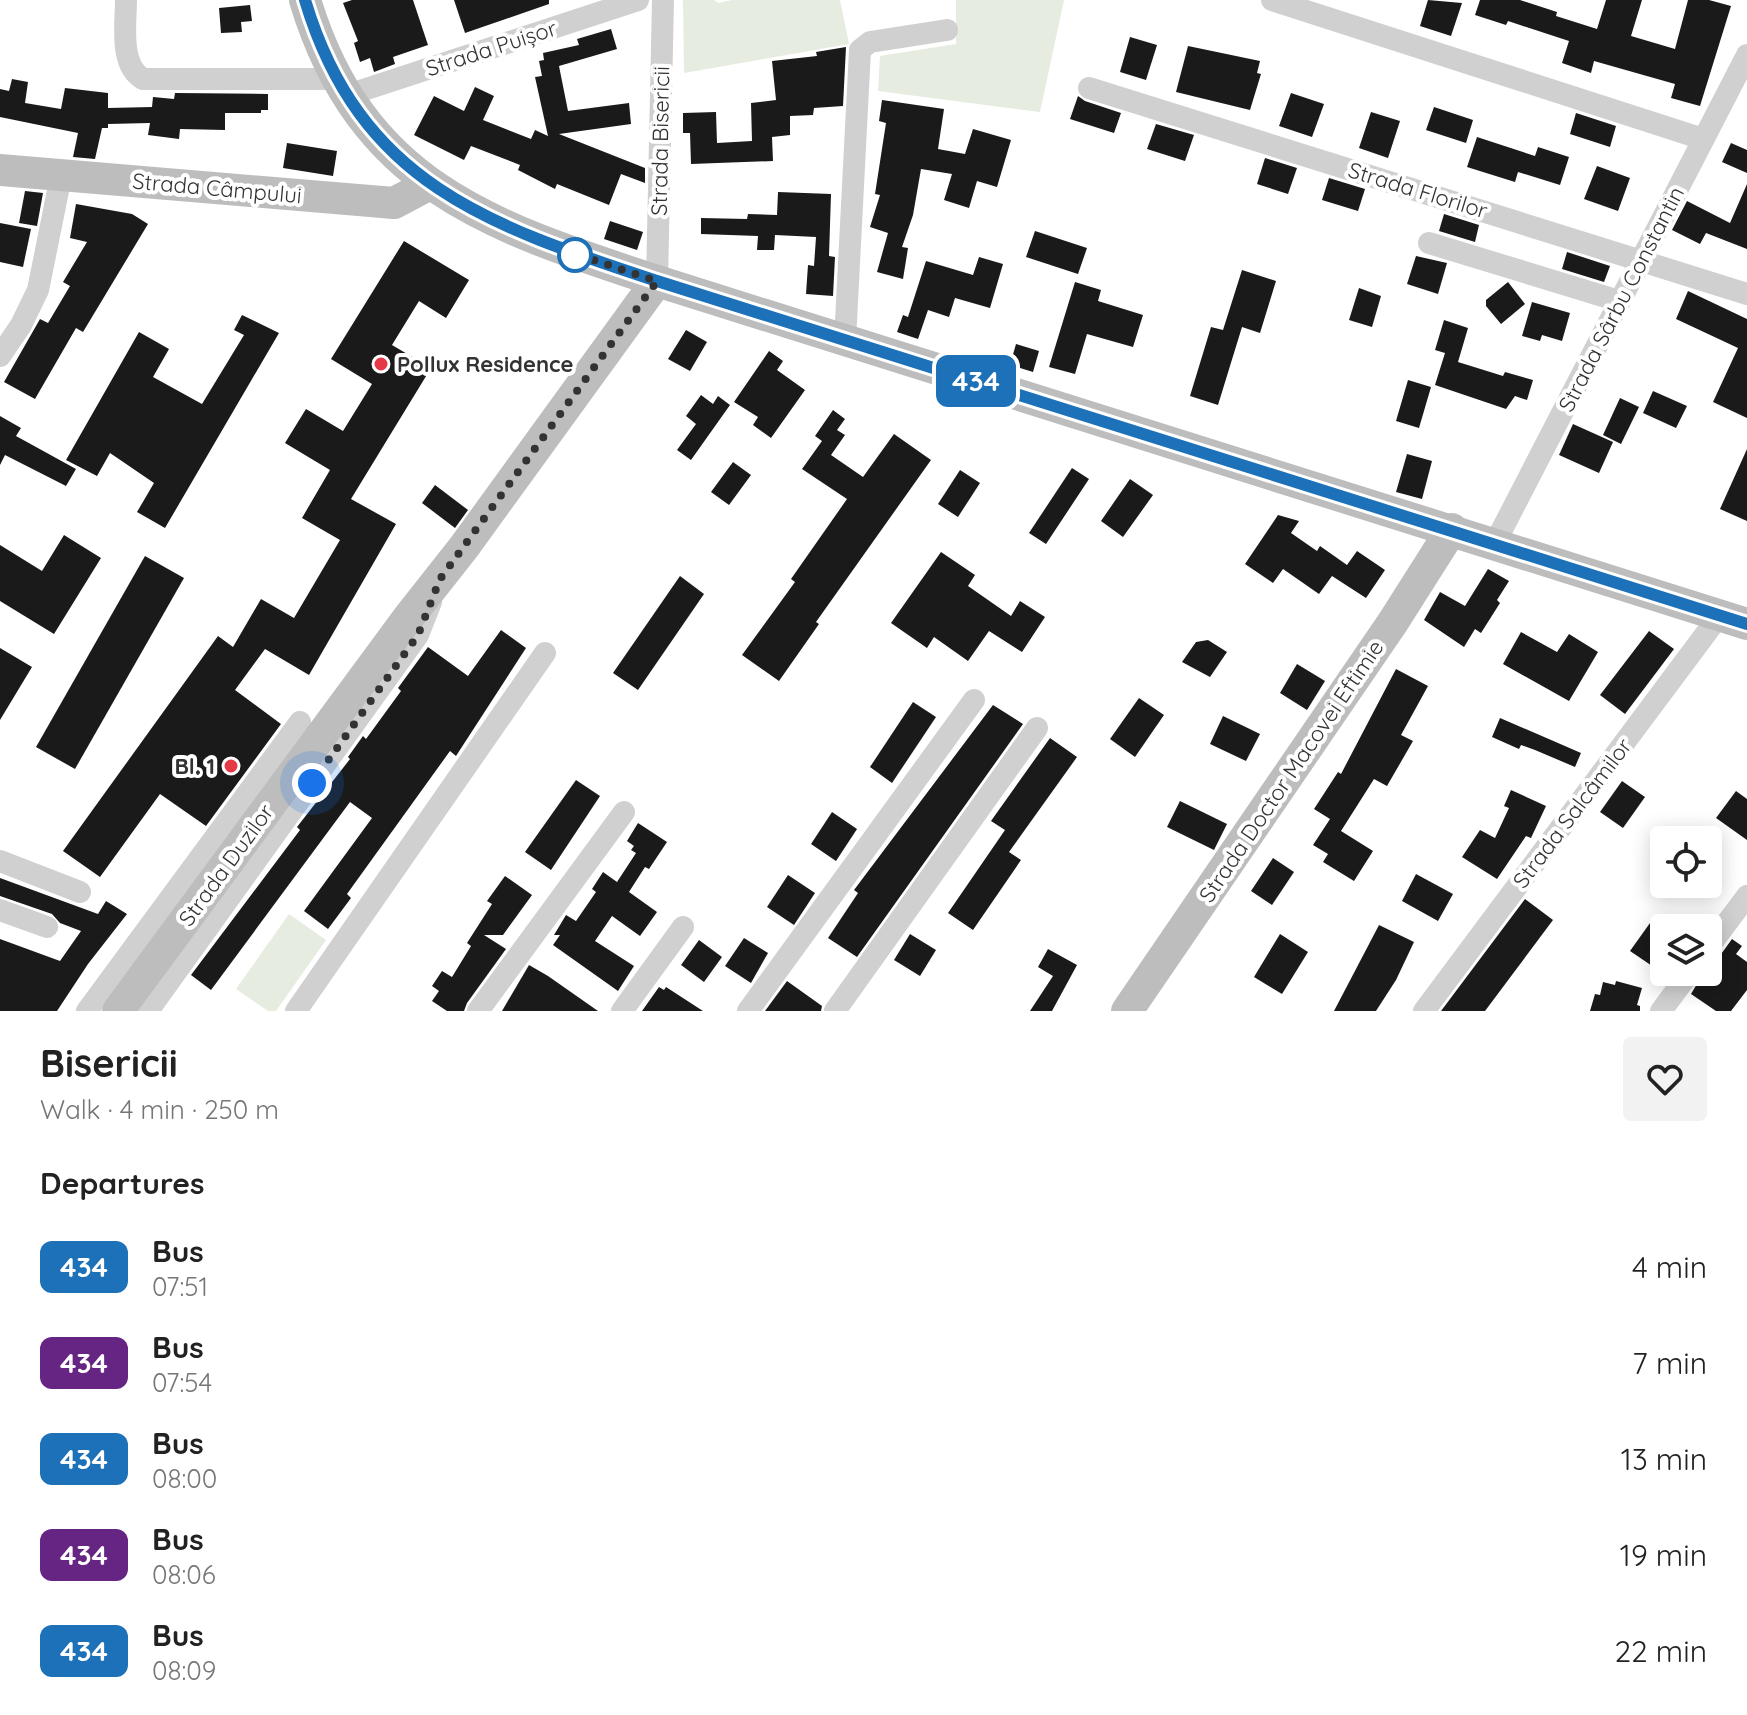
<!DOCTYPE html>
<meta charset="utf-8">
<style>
body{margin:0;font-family:Quicksand,sans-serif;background:#f2f2f2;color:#222;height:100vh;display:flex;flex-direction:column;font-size:30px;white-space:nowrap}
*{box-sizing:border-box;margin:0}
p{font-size:26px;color:#767676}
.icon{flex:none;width:44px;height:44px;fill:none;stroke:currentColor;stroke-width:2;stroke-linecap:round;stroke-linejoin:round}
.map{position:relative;height:1011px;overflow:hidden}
.details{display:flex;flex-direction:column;background:#fff;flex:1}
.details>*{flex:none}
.badge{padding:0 16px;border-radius:12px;font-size:28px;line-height:52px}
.tools{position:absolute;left:1650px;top:826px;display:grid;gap:16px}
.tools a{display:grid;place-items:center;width:72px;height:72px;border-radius:8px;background:#fff;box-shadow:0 4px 20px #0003;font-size:40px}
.you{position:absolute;width:40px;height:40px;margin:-20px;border:6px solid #fff;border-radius:50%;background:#1a73e8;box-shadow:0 0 0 12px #1a73e833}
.map>.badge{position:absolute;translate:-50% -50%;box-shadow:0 0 0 4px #fff}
h2{padding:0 40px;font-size:30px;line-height:72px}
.round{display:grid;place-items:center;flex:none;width:84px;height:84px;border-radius:8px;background:#f2f2f2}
.summary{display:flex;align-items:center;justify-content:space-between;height:136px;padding:0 40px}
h1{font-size:38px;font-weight:700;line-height:60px}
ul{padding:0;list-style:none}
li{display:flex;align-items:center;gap:24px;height:96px;padding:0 40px}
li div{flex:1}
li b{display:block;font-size:30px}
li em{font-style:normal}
li .badge{min-width:88px;font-weight:700;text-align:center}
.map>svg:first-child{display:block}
</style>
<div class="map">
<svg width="1747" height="1011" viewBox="0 0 1747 1011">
<rect width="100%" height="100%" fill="#fff"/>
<g fill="#e6ecdf">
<path d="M 683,0 L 714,0 L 718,3 L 732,0 L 840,0 L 849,44 L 684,73 Z"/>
<path d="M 956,0 L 1064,0 L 1040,112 L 878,91 L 880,56 L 956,44 Z"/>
<path d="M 289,914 L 326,940 L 276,1011 L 268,1011 L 236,989 Z"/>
</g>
<g fill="#1a1a1a">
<path d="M 352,0 L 413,0 L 428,45 L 393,57 L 395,64 L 374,72 L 370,58 L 360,62 L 354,43 L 358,41 L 343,3 Z"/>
<path d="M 454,0 L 549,0 L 549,4 L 465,33 Z"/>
<path d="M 1428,0 L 1462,3 L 1451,36 L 1420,26 Z"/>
<path d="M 1480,0 L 1520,0 L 1557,12 L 1556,16 L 1597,29 L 1606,0 L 1642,0 L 1631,36 L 1675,49 L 1688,0 L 1709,0 L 1731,6 L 1700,106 L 1671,98 L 1675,84 L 1594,61 L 1591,73 L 1562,63 L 1569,41 L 1508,21 L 1506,25 L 1475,15 Z"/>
<path d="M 250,5 L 252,21 L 241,22 L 242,32 L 221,33 L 219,8 Z"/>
<path d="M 611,29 L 617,49 L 559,66 L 568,111 L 629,103 L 631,124 L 559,134 L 645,168 L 645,183 L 621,174 L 609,205 L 557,184 L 555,189 L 518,170 L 520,165 L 471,146 L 464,160 L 414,135 L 434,96 L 464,111 L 475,87 L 494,96 L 483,120 L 531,139 L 535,130 L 548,136 L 535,77 L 542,76 L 539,61 L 544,60 L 543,53 L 579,45 L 577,39 Z"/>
<path d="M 1130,37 L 1157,45 L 1146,80 L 1120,72 Z"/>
<path d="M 1188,46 L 1260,61 L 1257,73 L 1261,74 L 1250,110 L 1176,92 Z"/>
<path d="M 846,47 L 843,106 L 814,108 L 813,115 L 790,116 L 790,135 L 772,137 L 773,161 L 691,164 L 690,133 L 683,133 L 683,113 L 716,112 L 717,143 L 752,141 L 751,103 L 776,100 L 772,61 L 817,56 L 816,52 Z"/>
<path d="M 12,79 L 28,82 L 25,103 L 61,109 L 65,88 L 108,93 L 108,108 L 152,107 L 153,97 L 174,99 L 175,93 L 268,94 L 268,110 L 261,110 L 261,113 L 225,113 L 225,130 L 180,129 L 179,139 L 148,135 L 150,123 L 108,124 L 108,128 L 102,128 L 95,159 L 73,157 L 78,133 L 0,117 L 0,89 L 9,91 Z"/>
<path d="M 1291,93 L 1324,104 L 1312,137 L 1279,126 Z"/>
<path d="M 1078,96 L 1085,101 L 1121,113 L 1114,133 L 1070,119 Z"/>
<path d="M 882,100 L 944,109 L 938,149 L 965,154 L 973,129 L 1011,140 L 997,187 L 977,181 L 969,208 L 944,200 L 952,174 L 921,169 L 913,215 L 902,247 L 908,248 L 903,279 L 877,272 L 888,233 L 870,227 L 880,195 L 875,194 L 886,123 L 879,121 Z"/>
<path d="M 1434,107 L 1473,120 L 1466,143 L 1426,130 Z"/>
<path d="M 1371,112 L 1400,121 L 1388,158 L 1359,148 Z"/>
<path d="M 1576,113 L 1616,126 L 1610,147 L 1570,134 Z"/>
<path d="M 1156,124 L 1194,135 L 1185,161 L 1147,149 Z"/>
<path d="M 1477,137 L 1535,156 L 1538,147 L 1569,157 L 1560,185 L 1518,172 L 1515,182 L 1467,167 Z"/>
<path d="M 287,143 L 337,151 L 333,176 L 283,168 Z"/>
<path d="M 1731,143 L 1747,150 L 1747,173 L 1722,162 Z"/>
<path d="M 1265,158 L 1297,168 L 1288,194 L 1257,184 Z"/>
<path d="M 1597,166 L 1630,178 L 1618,211 L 1584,199 Z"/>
<path d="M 1329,178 L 1365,189 L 1358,211 L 1322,200 Z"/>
<path d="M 1747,184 L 1747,249 L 1706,233 L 1700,244 L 1672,230 L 1687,201 L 1730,223 Z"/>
<path d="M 25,191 L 43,193 L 37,226 L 19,223 Z"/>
<path d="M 778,192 L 831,194 L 829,256 L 835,257 L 833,296 L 806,294 L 808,265 L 814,266 L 816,237 L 775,235 L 774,250 L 757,250 L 758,236 L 701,234 L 701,218 L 747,219 L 748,214 L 777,215 Z"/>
<path d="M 76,204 L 132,214 L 148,224 L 83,332 L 76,328 L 35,399 L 4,382 L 40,319 L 48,323 L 70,286 L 63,282 L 87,242 L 70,238 Z"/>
<path d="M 1444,214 L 1479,225 L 1475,242 L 1439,231 Z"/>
<path d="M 610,221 L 643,232 L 637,250 L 604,239 Z"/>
<path d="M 0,223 L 31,229 L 23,267 L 0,262 Z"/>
<path d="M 1035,231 L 1087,248 L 1078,274 L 1026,257 Z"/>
<path d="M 404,241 L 469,280 L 446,318 L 419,301 L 392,345 L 431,368 L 351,499 L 396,524 L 309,675 L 265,649 L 235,690 L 281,724 L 206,826 L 160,794 L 100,877 L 63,851 L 218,636 L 233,647 L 261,599 L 294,618 L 340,540 L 302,518 L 330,470 L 285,443 L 306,409 L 343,431 L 372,384 L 331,359 Z"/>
<path d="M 1567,252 L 1610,266 L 1604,282 L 1562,269 Z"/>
<path d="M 1416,256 L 1447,263 L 1438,294 L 1407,284 Z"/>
<path d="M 979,257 L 1003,264 L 990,308 L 955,298 L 949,317 L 928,310 L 918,339 L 897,332 L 903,315 L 908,317 L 926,261 L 973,275 Z"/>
<path d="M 1242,270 L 1276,281 L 1260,333 L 1242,327 L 1218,405 L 1190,396 L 1211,327 L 1223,330 Z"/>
<path d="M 1075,282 L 1101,290 L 1098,301 L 1143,315 L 1133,347 L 1087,334 L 1075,374 L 1049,367 Z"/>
<path d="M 1508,282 L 1525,304 L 1501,324 L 1486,306 L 1486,300 Z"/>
<path d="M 1359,288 L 1381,296 L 1372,327 L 1349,320 Z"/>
<path d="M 1688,291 L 1747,319 L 1747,418 L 1713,402 L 1738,348 L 1676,319 Z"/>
<path d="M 1532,302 L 1570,313 L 1562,341 L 1542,335 L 1540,341 L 1522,336 Z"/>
<path d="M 242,315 L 279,333 L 165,528 L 137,512 L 154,483 L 110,453 L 97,476 L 66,460 L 139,332 L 169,349 L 153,377 L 202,404 L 244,335 L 234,330 Z"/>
<path d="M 1444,320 L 1468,328 L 1458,362 L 1503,376 L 1505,372 L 1533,380 L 1527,400 L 1515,396 L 1506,409 L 1435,385 L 1445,353 L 1435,350 Z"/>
<path d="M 686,330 L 707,342 L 690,371 L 668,359 Z"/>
<path d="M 1016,344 L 1039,351 L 1033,372 L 1010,365 Z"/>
<path d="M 769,351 L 783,361 L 777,370 L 805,390 L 771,438 L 753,425 L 758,417 L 734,402 Z"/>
<path d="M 1408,380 L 1431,387 L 1419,428 L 1396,421 Z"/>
<path d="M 1653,391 L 1687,406 L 1676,428 L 1643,413 Z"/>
<path d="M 701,395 L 713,404 L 718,396 L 730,405 L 691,460 L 677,450 L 696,424 L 686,416 Z"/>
<path d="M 1620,398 L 1639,407 L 1621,444 L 1603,435 Z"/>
<path d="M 833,410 L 845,419 L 837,430 L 845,435 L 831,455 L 863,477 L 894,434 L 931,460 L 816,622 L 819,624 L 779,681 L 742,655 L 795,582 L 791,579 L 847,499 L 802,469 L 822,441 L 815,436 Z"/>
<path d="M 0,416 L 21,428 L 16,436 L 76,469 L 66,486 L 5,455 L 0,465 Z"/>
<path d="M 1573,424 L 1613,442 L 1599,473 L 1559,455 Z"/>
<path d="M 1747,449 L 1747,521 L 1720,509 Z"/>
<path d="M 1407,454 L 1432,461 L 1422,499 L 1396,492 Z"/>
<path d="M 733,462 L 751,475 L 729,505 L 711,492 Z"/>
<path d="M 1072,468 L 1089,479 L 1046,544 L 1029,533 Z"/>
<path d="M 960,470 L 980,483 L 958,517 L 938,504 Z"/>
<path d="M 1130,479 L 1153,495 L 1123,537 L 1101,521 Z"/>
<path d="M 435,485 L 468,510 L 455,528 L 422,503 Z"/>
<path d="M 1278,515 L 1299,521 L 1291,533 L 1317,551 L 1320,546 L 1347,565 L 1357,551 L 1385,570 L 1366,598 L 1332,576 L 1319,594 L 1283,569 L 1273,583 L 1245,564 Z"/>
<path d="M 64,535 L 101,558 L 54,634 L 0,601 L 0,545 L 42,571 Z"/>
<path d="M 941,552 L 975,575 L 968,586 L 1011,616 L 1020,601 L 1045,617 L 1022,652 L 989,631 L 968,661 L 934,637 L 927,648 L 891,623 Z"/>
<path d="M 145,556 L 184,578 L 75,769 L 36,747 Z"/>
<path d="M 1488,569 L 1509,581 L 1497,600 L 1500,603 L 1481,633 L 1475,629 L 1464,647 L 1424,620 L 1440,592 L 1465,606 Z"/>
<path d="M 680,576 L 704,594 L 638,690 L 613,673 Z"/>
<path d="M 501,630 L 526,648 L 456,756 L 450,751 L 347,894 L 351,898 L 328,929 L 304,911 L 372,818 L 350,802 L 211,990 L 191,975 L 300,830 L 297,827 L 350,759 L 348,757 L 363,736 L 366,739 L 401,691 L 398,688 L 428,647 L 468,676 Z"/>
<path d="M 1649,631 L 1674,649 L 1625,714 L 1600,695 Z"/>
<path d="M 1521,632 L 1557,652 L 1569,634 L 1598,652 L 1569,701 L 1503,664 Z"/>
<path d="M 1208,640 L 1227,652 L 1210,677 L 1182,662 L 1196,642 Z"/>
<path d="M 0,648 L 32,667 L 0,720 Z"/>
<path d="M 1297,664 L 1325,681 L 1307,710 L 1280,693 Z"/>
<path d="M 1396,669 L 1428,686 L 1401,735 L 1413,741 L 1387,786 L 1374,779 L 1341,831 L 1373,851 L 1354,881 L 1323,862 L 1328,854 L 1313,845 L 1330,819 L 1314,809 L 1338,772 L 1341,774 Z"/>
<path d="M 1139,698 L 1164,715 L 1135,757 L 1110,739 Z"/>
<path d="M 913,702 L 936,717 L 892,783 L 870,767 Z"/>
<path d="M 993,705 L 1023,724 L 857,957 L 828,938 L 858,893 L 854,890 Z"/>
<path d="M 1223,716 L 1260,734 L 1246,761 L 1210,744 Z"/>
<path d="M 1500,718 L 1581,753 L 1575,767 L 1535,750 L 1521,745 L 1519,749 L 1492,737 Z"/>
<path d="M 1050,738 L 1077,757 L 1009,852 L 1021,860 L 973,930 L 948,913 L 1005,830 L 991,821 Z"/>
<path d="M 576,780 L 600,796 L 551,870 L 525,852 Z"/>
<path d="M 1622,781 L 1645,797 L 1623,828 L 1600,812 Z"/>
<path d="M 1511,790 L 1546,806 L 1531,838 L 1526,836 L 1497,879 L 1462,857 L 1480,830 L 1495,838 L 1509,808 L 1504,806 Z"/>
<path d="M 1736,791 L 1747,799 L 1747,840 L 1716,818 Z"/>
<path d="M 1180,801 L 1227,824 L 1214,850 L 1167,827 Z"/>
<path d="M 832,812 L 857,829 L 836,861 L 811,844 Z"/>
<path d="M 638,823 L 667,842 L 649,869 L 645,867 L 629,892 L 657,912 L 640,936 L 612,916 L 595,941 L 634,966 L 618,991 L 553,945 L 560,935 L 554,935 L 566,915 L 576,921 L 596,892 L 592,889 L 603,872 L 617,882 L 636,853 L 631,850 L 634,846 L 627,841 Z"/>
<path d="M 1273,858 L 1294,872 L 1272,905 L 1251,891 Z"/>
<path d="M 1416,874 L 1453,894 L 1438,921 L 1402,901 Z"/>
<path d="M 788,875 L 815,893 L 794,925 L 767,907 Z"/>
<path d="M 505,876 L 532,895 L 503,935 L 484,935 L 506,949 L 467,1003 L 464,1011 L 447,1011 L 432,1001 L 439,991 L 432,986 L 442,971 L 452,977 L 471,946 L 467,943 L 492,904 L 487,901 Z"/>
<path d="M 0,878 L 98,914 L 106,901 L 127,914 L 88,964 L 57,1011 L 0,1011 L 0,939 L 60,961 L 81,931 L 60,923 L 52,914 L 0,896 Z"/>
<path d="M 1525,899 L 1553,920 L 1485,1011 L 1441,1011 Z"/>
<path d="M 1655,916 L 1664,923 L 1664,974 L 1630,951 Z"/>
<path d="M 1379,925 L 1414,942 L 1396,980 L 1376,1011 L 1334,1011 Z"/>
<path d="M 910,934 L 936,950 L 920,976 L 894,960 Z"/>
<path d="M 1280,934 L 1308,952 L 1282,994 L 1254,977 Z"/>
<path d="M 744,938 L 768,953 L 751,983 L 725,966 Z"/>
<path d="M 1732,939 L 1742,946 L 1736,954 L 1747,962 L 1747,990 L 1731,1011 L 1716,1011 L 1691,994 L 1704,972 L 1708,972 L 1708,962 L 1719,957 Z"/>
<path d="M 699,940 L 722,957 L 704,982 L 681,965 Z"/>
<path d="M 1048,949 L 1077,965 L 1052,1011 L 1030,1011 L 1053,976 L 1038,967 Z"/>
<path d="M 529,965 L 548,976 L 598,1011 L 502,1011 Z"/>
<path d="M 787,981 L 822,1006 L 821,1011 L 765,1011 Z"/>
<path d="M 1616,981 L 1642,988 L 1637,1005 L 1640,1006 L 1640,1011 L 1590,1011 L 1595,994 L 1600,995 L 1603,982 L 1615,985 Z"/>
<path d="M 659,987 L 664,990 L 666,987 L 703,1011 L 642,1011 Z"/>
</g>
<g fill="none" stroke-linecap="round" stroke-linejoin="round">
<g stroke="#d0d0d0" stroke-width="22">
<path d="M 126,0 C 126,24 119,65 143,79 L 335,79"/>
<path d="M 1272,0 L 1703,139"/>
<path d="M 1089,88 L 1747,294"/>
<path d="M 345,96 L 638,0"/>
<path d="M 1429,243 L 1619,301"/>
<path d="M 657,281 L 663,0"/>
<path d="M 845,341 L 860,50 L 870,42 L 947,30"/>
<path d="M 0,356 L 21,325 L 38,290 L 61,176"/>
<path d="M 1495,543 L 1747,55"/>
<path d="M 0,861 L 80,892"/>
<path d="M 0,910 L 47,927"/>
<path d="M 1708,948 L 1747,896"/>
<path d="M 87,1011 L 300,722"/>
<path d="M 148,1011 L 418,635 L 431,602"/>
<path d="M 296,1011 L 545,653"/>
<path d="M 478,1011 L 624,812"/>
<path d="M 622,1011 L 683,927"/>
<path d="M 748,1011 L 974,700"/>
<path d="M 835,1011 L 1037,728"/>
<path d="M 1424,1011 L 1719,616"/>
<path d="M 1661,1011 L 1690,972"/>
</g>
<g stroke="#bdbdbd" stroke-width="32">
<path d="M 305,0 C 361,185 489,226 657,281 L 1747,624"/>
<path d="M 0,170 L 394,203 L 430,184"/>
<path d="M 118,1011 L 408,618 L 464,547 L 657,281"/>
<path d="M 1127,1011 L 1393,622 L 1452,529"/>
</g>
</g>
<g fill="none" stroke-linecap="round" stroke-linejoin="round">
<defs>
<path id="line" d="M 305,0 C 360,184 490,226 657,281 L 1747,624"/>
</defs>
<use href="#line" stroke="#fff" stroke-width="18"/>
<use href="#line" stroke="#1d71b8" stroke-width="12"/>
<path stroke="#333" stroke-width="8" stroke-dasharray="0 14.4" d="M 312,783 L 418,635 L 440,579 L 657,281 L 572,253 L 575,255"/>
</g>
<circle fill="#fff" stroke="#1d71b8" stroke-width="4" cx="575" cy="255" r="16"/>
<g fill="#e63946" stroke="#fff" stroke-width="3">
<circle cx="381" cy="364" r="8"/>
<circle cx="231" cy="766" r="8"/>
</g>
<g text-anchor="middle" stroke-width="8" stroke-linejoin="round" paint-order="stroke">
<g font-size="22" fill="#333" stroke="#fff">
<text transform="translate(491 48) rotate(-18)" y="8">Strada Puișor</text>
<text transform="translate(660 141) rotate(-89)" y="8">Strada Bisericii</text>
<text transform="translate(217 188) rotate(5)" y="8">Strada Câmpului</text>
<text transform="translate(1418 190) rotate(17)" y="8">Strada Florilor</text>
<text transform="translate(1621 299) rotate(-63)" y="8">Strada Sârbu Constantin</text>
<text transform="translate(1291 771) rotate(-56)" y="8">Strada Doctor Macovei Eftimie</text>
<text transform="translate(1572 813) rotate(-53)" y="8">Strada Salcâmilor</text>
<text transform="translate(226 865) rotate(-54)" y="8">Strada Duzilor</text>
</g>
<g font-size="22" font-weight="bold" fill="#333" stroke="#fff" text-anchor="start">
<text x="397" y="372">Pollux Residence</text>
<text x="215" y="774" text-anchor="end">Bl. 1</text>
</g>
</g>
</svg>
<div class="tools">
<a><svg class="icon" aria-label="locate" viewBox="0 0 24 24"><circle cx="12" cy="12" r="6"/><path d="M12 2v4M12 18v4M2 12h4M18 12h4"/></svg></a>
<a><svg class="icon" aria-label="layers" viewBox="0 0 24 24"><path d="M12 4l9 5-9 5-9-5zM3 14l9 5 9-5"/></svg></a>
</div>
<div class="you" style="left:312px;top:783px"></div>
<b class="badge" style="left:976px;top:381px;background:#1d71b8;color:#fff">434</b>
</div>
<section class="details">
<div class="summary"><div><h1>Bisericii</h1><p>Walk · 4 min · 250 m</p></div><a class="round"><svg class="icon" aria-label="heart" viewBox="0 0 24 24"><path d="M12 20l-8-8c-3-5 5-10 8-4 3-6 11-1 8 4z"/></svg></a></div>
<h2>Departures</h2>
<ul>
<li><span class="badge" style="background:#1d71b8;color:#fff">434</span><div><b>Bus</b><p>07:51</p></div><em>4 min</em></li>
<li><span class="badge" style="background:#662483;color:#fff">434</span><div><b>Bus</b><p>07:54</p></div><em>7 min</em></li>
<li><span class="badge" style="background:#1d71b8;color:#fff">434</span><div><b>Bus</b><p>08:00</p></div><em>13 min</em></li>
<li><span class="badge" style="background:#662483;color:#fff">434</span><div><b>Bus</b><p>08:06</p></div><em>19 min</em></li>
<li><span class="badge" style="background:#1d71b8;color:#fff">434</span><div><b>Bus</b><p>08:09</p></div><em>22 min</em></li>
</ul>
</section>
